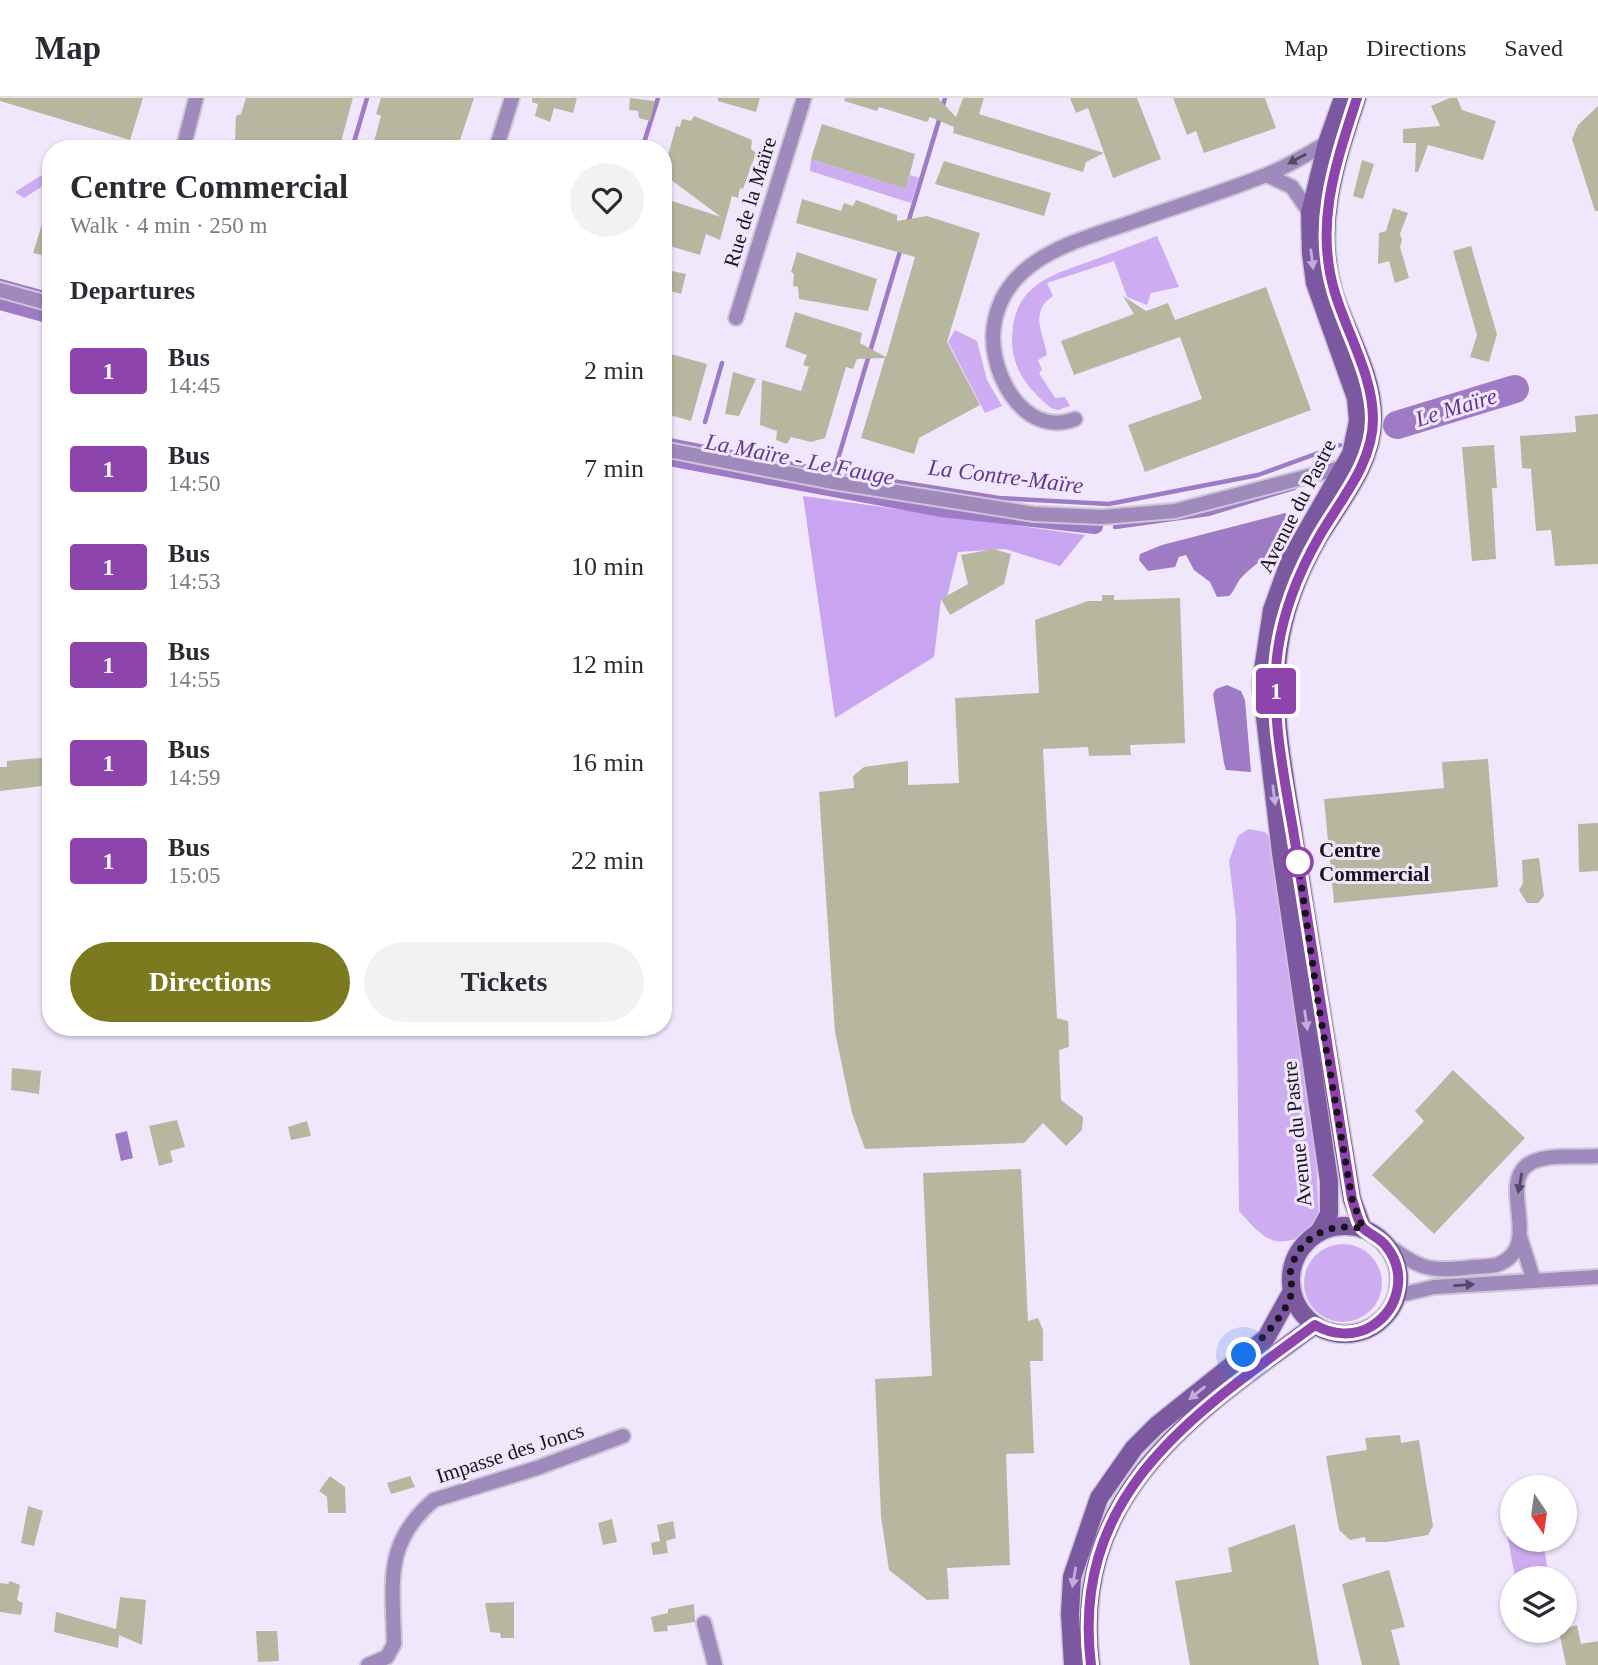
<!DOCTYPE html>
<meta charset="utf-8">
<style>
body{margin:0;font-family:Georgia,serif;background:#f2f2f3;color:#2b2b33;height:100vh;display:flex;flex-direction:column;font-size:26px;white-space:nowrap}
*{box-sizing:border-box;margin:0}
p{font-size:23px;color:#7c7c81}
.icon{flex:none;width:38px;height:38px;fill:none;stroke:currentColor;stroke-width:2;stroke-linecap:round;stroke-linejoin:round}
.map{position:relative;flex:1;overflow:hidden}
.details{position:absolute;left:42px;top:42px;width:630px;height:896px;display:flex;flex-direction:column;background:#fff;border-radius:28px;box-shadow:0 2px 5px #0004}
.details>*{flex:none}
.badge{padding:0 14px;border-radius:5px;font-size:24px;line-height:46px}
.needle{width:46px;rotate:167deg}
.fabs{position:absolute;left:1500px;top:1377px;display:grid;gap:14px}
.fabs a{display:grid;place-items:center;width:77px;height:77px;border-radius:50%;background:#fff;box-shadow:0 2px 5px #0004;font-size:35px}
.you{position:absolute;width:35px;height:35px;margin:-18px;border:5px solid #fff;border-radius:50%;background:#1a73e8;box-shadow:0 0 0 10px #1a73e833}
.map>.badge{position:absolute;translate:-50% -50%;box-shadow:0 0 0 4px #fff}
h2{padding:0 28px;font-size:26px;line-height:63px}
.round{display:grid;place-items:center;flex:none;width:74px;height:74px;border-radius:37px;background:#f2f2f3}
.headline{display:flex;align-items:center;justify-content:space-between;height:119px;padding:0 28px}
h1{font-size:33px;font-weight:700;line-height:52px}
.action{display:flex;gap:14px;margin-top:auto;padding:14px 28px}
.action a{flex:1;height:80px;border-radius:42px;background:#7d791f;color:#fff;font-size:28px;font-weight:700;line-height:80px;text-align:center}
.action a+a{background:#f2f2f3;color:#2b2b33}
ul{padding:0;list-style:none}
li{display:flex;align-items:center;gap:21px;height:98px;padding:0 28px}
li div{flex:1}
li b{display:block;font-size:26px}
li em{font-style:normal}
li .badge{min-width:77px;font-weight:700;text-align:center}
header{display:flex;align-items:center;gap:42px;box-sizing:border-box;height:98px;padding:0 35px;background:#fff;border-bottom:2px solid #e1e1e2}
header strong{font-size:33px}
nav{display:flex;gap:38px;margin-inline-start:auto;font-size:24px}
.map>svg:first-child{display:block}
</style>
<header>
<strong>Map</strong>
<nav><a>Map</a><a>Directions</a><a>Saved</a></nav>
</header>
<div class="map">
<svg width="1598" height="1567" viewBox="0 0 1598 1567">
<rect width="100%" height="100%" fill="#f1e7fd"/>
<g fill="#cdacf1">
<path d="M 811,61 L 906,91 L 910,77 L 919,80 L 911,105 L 810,73 Z"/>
<path d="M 51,76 L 51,87 L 46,86 L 24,100 L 15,94 L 40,78 Z"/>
<path d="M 1157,138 L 1179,189 L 1151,195 L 1147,207 L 1127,199 L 1114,163 L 1047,185 L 1053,198 C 1029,214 1043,234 1047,257 L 1038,262 L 1042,272 L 1039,275 L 1055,300 L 1065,299 L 1070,308 L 1058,312 L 1051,310 C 1030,293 1012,272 1012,243 C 1012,189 1047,178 1091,163 C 1113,155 1135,146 1157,138 Z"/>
<path d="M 955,232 L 977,243 L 987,282 L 1002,308 L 985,315 L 948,244 Z"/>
<path d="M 1248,731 L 1265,734 L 1276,748 L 1316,1052 L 1319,1134 C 1274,1149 1271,1149 1239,1113 L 1236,821 L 1229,763 L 1238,738 Z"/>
<circle cx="1343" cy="1185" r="39"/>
<path d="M 1512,1434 L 1512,1442 L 1543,1442 L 1549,1480 L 1515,1480 L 1507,1435 Z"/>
</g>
<path fill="#c9a5f1" d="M 803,398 L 1085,437 L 1060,468 L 1005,451 L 958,454 L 947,499 L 941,501 L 934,559 L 835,620 Z"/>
<g fill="#9e7bc4">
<path d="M 1285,415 L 1290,419 C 1291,449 1258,461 1242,479 C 1236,485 1235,493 1229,498 L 1217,499 L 1210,484 L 1194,472 L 1186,457 L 1179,459 L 1175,469 L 1148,473 L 1139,462 L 1140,456 L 1162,447 Z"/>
<path d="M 1227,587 L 1241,593 L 1245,602 L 1251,674 L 1226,672 L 1224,665 L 1213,596 L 1216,591 Z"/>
<path d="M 127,1033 L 133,1060 L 121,1063 L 115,1036 Z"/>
</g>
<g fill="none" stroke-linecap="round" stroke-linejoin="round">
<g stroke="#9e7bc4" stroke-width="4.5">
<path d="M 942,11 L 945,0"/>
<path d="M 352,51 L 367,0"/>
<path d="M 642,51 L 658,0"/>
<path d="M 908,125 L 940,19"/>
<path d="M 0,183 L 51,197"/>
<path d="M 705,324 L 722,265"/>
<path d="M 663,341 L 823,372 L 999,400 L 1109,406 L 1258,377 L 1340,347"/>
<path d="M 834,374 L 901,150"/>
<path d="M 1115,429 L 1208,416 L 1294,390"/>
</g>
<g stroke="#9e7bc4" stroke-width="16">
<path d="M 0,204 L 51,218"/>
<path d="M 663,359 L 941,411 L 1095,428"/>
</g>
<path stroke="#9e7bc4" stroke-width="28" d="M 1397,327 L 1515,291"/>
</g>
<g fill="#b7b7a0">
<path d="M 0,0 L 143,0 L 130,42 L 0,3 Z"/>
<path d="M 246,0 L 353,0 L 339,51 L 257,51 L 235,42 L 236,18 L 241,16 Z"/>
<path d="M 381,0 L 474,0 L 457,51 L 372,51 L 381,18 L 376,16 Z"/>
<path d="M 532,0 L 577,0 L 573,15 L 554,10 L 550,24 L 535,18 L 538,6 L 532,4 Z"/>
<path d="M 630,0 L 655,3 L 650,23 L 639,20 L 638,13 L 629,12 Z"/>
<path d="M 718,0 L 760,0 L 756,14 L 718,3 Z"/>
<path d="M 845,0 L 938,0 L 956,19 L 963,0 L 984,0 L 979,16 L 1104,55 L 1086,64 L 1083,74 L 953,35 L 954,29 L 930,19 L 927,24 L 879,9 L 877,13 L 844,3 Z"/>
<path d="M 1070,0 L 1137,0 L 1161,61 L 1113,80 L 1088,10 L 1076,15 Z"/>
<path d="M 1173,0 L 1265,0 L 1276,30 L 1204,55 L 1196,33 L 1187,37 Z"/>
<path d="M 1450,0 L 1457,0 L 1462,12 L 1496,23 L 1483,62 L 1428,47 L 1418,74 L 1415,74 L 1416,45 L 1403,45 L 1403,31 L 1440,28 L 1431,8 Z"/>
<path d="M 1598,8 L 1598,113 L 1595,113 L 1572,41 L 1578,27 Z"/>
<path d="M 694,18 L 752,42 L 751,51 L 756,55 L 743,91 L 740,90 L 738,100 L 732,98 L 720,142 L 706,136 L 700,157 L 663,146 L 663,100 L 721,119 L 663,76 L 676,28 L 680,29 L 682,21 L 691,23 Z"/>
<path d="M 822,26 L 915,56 L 906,91 L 811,61 Z"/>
<path d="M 1362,62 L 1374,66 L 1363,101 L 1353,98 Z"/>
<path d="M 944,63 L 1051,95 L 1044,118 L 935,86 Z"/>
<path d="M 802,101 L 841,113 L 844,105 L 853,108 L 856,102 L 897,117 L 897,123 L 927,118 L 980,135 L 947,244 L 980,307 L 919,340 L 914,356 L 861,340 L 885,260 L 857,261 L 853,271 L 846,269 L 825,340 L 811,344 L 791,339 L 787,346 L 776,342 L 777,333 L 760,327 L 762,282 L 801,293 L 809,269 L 803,267 L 807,257 L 785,249 L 795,214 L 862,235 L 860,245 L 886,259 L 915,159 L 796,125 Z"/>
<path d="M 48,107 L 51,107 L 51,159 L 33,155 Z"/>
<path d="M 1393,110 L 1408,115 L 1400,136 L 1402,142 L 1400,149 L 1409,180 L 1395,185 L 1389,163 L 1378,166 L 1379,135 L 1386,133 Z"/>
<path d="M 1471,148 L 1497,236 L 1489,264 L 1470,259 L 1477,237 L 1453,153 Z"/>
<path d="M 797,154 L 877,181 L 868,213 L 799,201 L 798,189 L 793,188 L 794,176 L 791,174 Z"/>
<path d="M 663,171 L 686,176 L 681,196 L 663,191 Z"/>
<path d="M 1266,189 L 1311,312 L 1145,374 L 1128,327 L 1202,301 L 1180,239 L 1074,277 L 1061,243 L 1134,216 L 1123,198 L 1146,213 L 1168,205 L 1175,222 Z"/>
<path d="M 663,254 L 707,266 L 691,323 L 663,315 Z"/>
<path d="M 733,274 L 756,281 L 739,318 L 725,316 Z"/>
<path d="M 1598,316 L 1598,466 L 1555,468 L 1551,432 L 1536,433 L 1531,371 L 1522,370 L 1520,338 L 1576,334 L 1575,318 Z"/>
<path d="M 1494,347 L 1497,390 L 1492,390 L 1496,461 L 1472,463 L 1462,349 Z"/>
<path d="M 993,451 L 1011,456 L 1004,486 L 950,517 L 941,501 L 968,486 L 961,457 Z"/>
<path d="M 1102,497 L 1114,497 L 1114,502 L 1180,500 L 1185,645 L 1130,647 L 1131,657 L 1089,658 L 1088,649 L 1043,651 L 1057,920 L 1068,923 L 1069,949 L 1059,952 L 1061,1002 L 1083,1019 L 1082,1032 L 1066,1048 L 1043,1025 L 1024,1045 L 865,1051 L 852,1015 L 835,934 L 819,694 L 854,690 L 853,678 L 864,669 L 908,663 L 908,687 L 959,685 L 955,600 L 1039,595 L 1035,522 L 1088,503 L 1102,503 Z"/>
<path d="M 51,659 L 51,687 L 0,693 L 0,669 L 7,669 L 7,663 Z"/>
<path d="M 1488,661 L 1498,789 L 1334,805 L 1324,701 L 1444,690 L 1442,664 Z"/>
<path d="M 1598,725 L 1598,773 L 1579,774 L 1578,726 Z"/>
<path d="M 1539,760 L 1544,798 L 1538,805 L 1527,805 L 1519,792 L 1523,785 L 1522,762 Z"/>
<path d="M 12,970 L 41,973 L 39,996 L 11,992 Z"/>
<path d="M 1453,972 L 1525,1040 L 1434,1136 L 1372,1077 L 1424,1023 L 1415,1013 Z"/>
<path d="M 177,1022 L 185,1049 L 170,1053 L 173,1064 L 159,1068 L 149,1028 Z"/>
<path d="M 307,1023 L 311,1038 L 291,1042 L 288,1029 Z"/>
<path d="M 1021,1071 L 1028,1223 L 1038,1220 L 1043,1232 L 1043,1263 L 1030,1263 L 1034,1355 L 1006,1356 L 1010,1467 L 947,1470 L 949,1501 L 927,1502 L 889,1472 L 881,1419 L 875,1281 L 932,1278 L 923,1075 Z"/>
<path d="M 1400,1337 L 1401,1345 L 1419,1342 L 1433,1428 L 1428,1437 L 1387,1444 L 1366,1444 L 1365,1439 L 1350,1442 L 1339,1432 L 1326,1358 L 1367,1352 L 1365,1340 Z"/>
<path d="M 330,1378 L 345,1389 L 346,1415 L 328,1415 L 327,1399 L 319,1393 Z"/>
<path d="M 410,1378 L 415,1389 L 391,1396 L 387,1385 Z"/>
<path d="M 28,1408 L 43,1413 L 34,1448 L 21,1445 Z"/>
<path d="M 612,1421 L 617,1444 L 603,1447 L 598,1425 Z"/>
<path d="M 673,1423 L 676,1440 L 666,1443 L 668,1455 L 653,1457 L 651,1445 L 660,1443 L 657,1427 Z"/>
<path d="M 1295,1426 L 1319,1567 L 1190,1567 L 1175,1483 L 1232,1474 L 1228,1450 Z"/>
<path d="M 1389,1472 L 1405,1529 L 1391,1532 L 1400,1567 L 1362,1567 L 1342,1486 Z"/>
<path d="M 10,1483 L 20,1487 L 17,1502 L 23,1505 L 21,1517 L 0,1514 L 0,1485 L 8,1486 Z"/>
<path d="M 120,1499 L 146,1502 L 142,1547 L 119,1537 L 118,1550 L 54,1534 L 56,1514 L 116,1531 Z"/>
<path d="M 514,1504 L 514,1540 L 501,1540 L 500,1535 L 490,1534 L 485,1505 Z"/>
<path d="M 694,1506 L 695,1524 L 667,1528 L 668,1533 L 654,1534 L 651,1519 L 668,1515 L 668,1511 Z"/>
<path d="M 1577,1527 L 1581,1546 L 1598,1543 L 1598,1567 L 1566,1567 L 1559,1533 Z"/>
<path d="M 256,1533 L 277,1533 L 279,1563 L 258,1564 Z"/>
</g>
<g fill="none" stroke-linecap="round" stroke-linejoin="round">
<defs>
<g id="street">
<path d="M 183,51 L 196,0"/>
<path d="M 496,51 L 512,0"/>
<path d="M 1267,77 L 1292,89 L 1310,115"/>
<path d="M 0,192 L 51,206"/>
<path d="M 736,220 L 804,0"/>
<path d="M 1075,321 C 1022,342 984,268 995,222 C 999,202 1008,187 1024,173 C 1053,147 1098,136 1135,123 C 1178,108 1223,94 1266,77 C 1287,69 1307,56 1327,45"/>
<path d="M 663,351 L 827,383 L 1034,416 L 1102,419 L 1175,413 L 1344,369"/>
<path d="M 1520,1139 L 1534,1183"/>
<path d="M 1384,1145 C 1420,1170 1427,1175 1473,1169 C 1481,1168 1492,1169 1499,1166 C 1542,1148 1501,1092 1525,1069 C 1540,1054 1578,1060 1598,1058"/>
<path d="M 1396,1198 L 1434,1189 L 1598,1179"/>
<path d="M 704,1525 L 715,1567"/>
<path d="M 368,1567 L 387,1559 L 394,1546 C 393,1485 383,1445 434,1402 L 537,1370 L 623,1338"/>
</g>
<g id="secondary">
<path d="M 1357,0 C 1336,65 1314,126 1334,195 C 1347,235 1374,278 1373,321 C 1373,366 1341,402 1319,439 C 1299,474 1284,511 1279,551 C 1270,615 1286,682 1295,745 C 1313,864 1333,982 1352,1101 L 1363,1131"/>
<circle cx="1345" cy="1182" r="54"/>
<path d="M 1319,1134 L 1329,1116 L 1329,1083 L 1281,755 L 1261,585 L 1272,512 L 1290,462 L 1351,356 L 1358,323 L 1356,300 L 1315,185 L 1311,155 L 1310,115 L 1327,45 L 1343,0"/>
<path d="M 1073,1567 L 1070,1516 L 1072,1479 L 1099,1400 L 1134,1350 L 1157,1327 L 1266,1240 L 1292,1193"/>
<path d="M 1091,1567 C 1070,1395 1192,1317 1315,1227"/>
</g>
</defs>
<use href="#street" stroke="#cec5d9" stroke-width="18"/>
<use href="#secondary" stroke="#cec5d9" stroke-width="21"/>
<use href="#street" stroke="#a089bb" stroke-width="14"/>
<use href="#secondary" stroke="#7c58a1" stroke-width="18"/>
</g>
<defs><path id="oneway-solid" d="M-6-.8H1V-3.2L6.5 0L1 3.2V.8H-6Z" transform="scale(1.75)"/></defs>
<g fill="#554963">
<use href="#oneway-solid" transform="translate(1297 61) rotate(152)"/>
<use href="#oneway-solid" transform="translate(1520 1085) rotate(100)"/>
<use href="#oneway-solid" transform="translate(1464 1187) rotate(-4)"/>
</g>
<g fill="#c2aed8">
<use href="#oneway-solid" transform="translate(1312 161) rotate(83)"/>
<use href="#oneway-solid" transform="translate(1274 697) rotate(83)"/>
<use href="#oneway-solid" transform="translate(1306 922) rotate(82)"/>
<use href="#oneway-solid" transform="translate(1197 1295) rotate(141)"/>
<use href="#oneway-solid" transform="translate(1074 1479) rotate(100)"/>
</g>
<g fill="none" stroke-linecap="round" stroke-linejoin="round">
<defs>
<path id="line" d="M 1091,1567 C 1070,1396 1192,1317 1315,1227 C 1332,1237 1354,1239 1372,1228 C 1400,1210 1407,1174 1386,1148 C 1380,1140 1371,1137 1364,1131 C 1358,1126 1355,1109 1352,1101 C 1333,984 1314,867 1296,750 C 1286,686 1269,616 1278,551 C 1284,511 1299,474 1319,439 C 1340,402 1373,366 1373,321 C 1373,278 1347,235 1335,195 C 1314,126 1336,65 1357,0"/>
</defs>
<use href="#line" stroke="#fff" stroke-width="16"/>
<use href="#line" stroke="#8e44ad" stroke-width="10"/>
<path stroke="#17141b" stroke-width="7" stroke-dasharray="0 12.6" d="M 1244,1257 C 1259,1245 1290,1212 1292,1192 C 1292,1185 1289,1178 1291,1171 C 1299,1138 1332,1123 1363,1131 L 1352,1101 L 1319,910 L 1298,764"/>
</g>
<circle fill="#fff" stroke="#8e44ad" stroke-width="3.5" cx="1298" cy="764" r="14"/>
<g text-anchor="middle" stroke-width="6" stroke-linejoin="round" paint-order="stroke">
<g font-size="21" fill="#17141b" stroke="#f1e7fd">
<text transform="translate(750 104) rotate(-73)" y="7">Rue de la Maïre</text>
<text transform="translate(1297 408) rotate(-63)" y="7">Avenue du Pastre</text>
<text transform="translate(1297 1036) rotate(-96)" y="7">Avenue du Pastre</text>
<text transform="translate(510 1355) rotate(-18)" y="7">Impasse des Joncs</text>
</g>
<g font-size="21" font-weight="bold" fill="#17141b" stroke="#f1e7fd" text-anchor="start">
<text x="1319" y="759">Centre<tspan x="1319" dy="24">Commercial</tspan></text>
</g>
<g font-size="23" font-style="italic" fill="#64368e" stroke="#f1e7fd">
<text transform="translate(1456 309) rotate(-17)" y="8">Le Maïre</text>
<text transform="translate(800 361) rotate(11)" y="8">La Maïre - Le Fauge</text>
<text transform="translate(1006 378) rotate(7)" y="8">La Contre-Maïre</text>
</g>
</g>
</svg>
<div class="fabs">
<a><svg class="needle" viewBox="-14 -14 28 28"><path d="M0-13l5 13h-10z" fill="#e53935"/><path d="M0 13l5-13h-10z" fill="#7c7c81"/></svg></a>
<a><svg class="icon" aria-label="layers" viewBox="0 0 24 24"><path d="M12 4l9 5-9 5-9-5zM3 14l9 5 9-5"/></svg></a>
</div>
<div class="you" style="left:1244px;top:1257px"></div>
<b class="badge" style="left:1276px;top:593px;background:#8e44ad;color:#fff">1</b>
<section class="details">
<div class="headline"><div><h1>Centre Commercial</h1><p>Walk · 4 min · 250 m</p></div><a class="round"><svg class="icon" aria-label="heart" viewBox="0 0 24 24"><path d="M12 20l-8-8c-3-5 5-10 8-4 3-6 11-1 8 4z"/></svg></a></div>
<h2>Departures</h2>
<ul>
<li><span class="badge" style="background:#8e44ad;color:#fff">1</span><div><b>Bus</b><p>14:45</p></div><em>2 min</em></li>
<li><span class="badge" style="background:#8e44ad;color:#fff">1</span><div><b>Bus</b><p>14:50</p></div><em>7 min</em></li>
<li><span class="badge" style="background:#8e44ad;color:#fff">1</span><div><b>Bus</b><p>14:53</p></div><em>10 min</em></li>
<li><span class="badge" style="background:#8e44ad;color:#fff">1</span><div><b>Bus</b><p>14:55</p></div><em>12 min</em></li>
<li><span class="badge" style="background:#8e44ad;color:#fff">1</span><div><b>Bus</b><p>14:59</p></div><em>16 min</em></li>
<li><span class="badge" style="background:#8e44ad;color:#fff">1</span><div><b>Bus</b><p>15:05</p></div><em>22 min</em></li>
</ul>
<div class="action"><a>Directions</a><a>Tickets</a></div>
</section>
</div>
